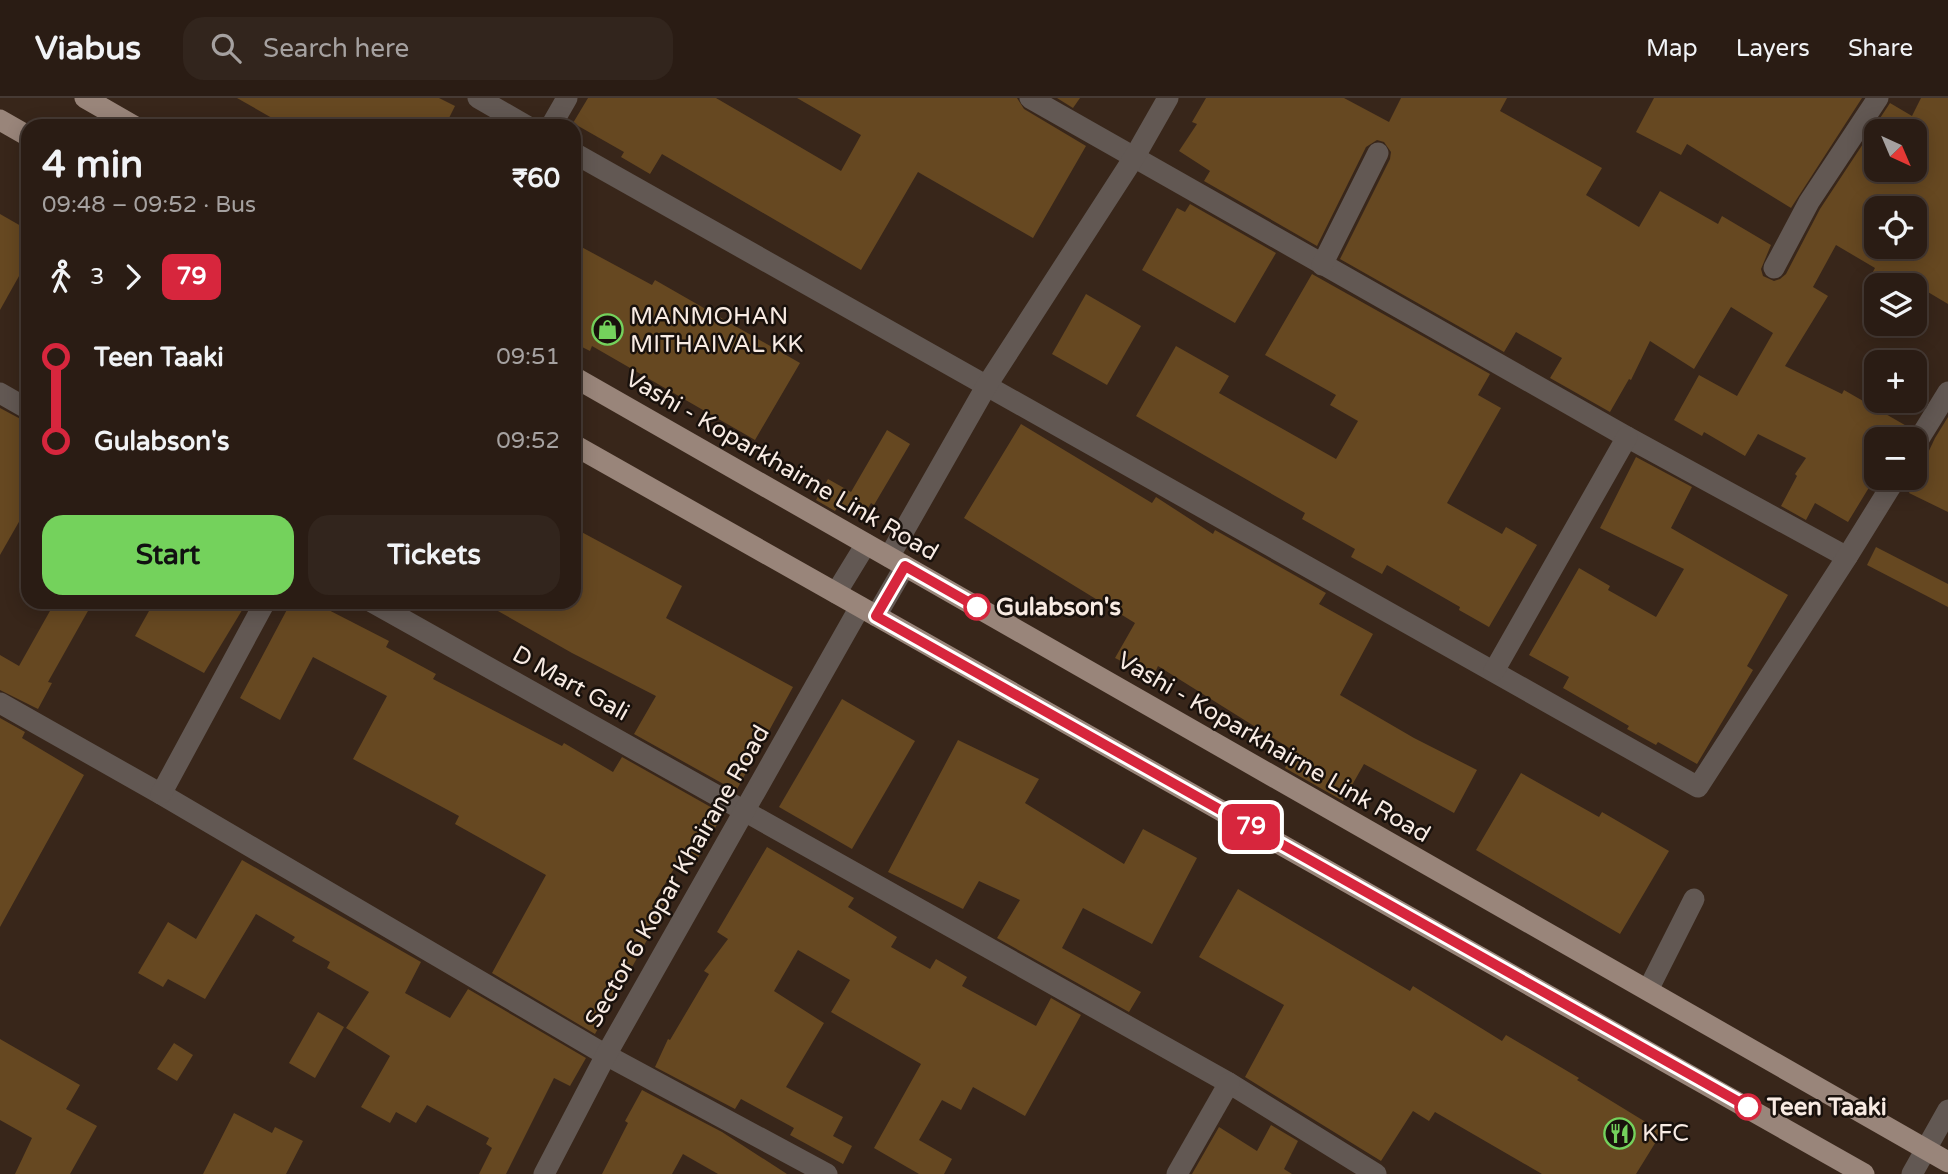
<!DOCTYPE html>
<meta charset="utf-8">
<style>
body{margin:0;font-family:"Varela Round",sans-serif;background:#32251d;color:#f1f3f6;height:100vh;display:flex;flex-direction:column;font-size:26px;white-space:nowrap}
*{box-sizing:border-box;margin:0}
p{font-size:23px;color:#a5a1a0}
.icon{flex:none;width:38px;height:38px;fill:none;stroke:currentColor;stroke-width:2;stroke-linecap:round;stroke-linejoin:round}
.map{position:relative;flex:1;overflow:hidden}
.side{position:absolute;left:21px;top:21px;width:560px;height:490px;display:flex;flex-direction:column;background:#2a1c14;border-radius:21px;box-shadow:0 4px 18px #0003,0 0 0 2px #463a34}
.side>*{flex:none}
.badge{padding:0 14px;border-radius:10px;font-size:24px;line-height:46px}
.needle{width:46px;rotate:136deg}
.buttons{position:absolute;left:1864px;top:21px;display:grid;gap:14px}
.buttons a{display:grid;place-items:center;width:63px;height:63px;border-radius:14px;background:#2a1c14;box-shadow:0 4px 18px #0003,0 0 0 2px #463a34;font-size:35px}
.map>.badge{position:absolute;translate:-50% -50%;box-shadow:0 0 0 4px #fff}
.legs{display:flex;align-items:center;gap:10px;height:77px;padding:0 21px;font-size:23px}
.legs p{margin-inline-start:auto}
.overview{display:flex;align-items:center;justify-content:space-between;height:119px;padding:0 21px}
h1{font-size:38px;font-weight:700;line-height:52px}
.cta{display:flex;gap:14px;margin-top:auto;padding:14px 21px}
.cta a{flex:1;height:80px;border-radius:21px;background:#74d25c;color:#111;font-size:28px;font-weight:700;line-height:80px;text-align:center}
.cta a+a{background:#32251d;color:#f1f3f6}
ul{padding:0 21px;list-style:none}
li{display:flex;align-items:center;gap:24px;height:84px;font-size:26px}
li i{display:grid;place-items:center;width:10px;height:100%;margin:0 9px;background:currentColor}
li i::after{content:'';width:18px;height:18px;margin:-9px;border:5px solid;border-radius:50%;background:#2a1c14}
li p{margin-inline-start:auto}
li:first-child i{background:linear-gradient(#0000 50%,currentColor 0)}
li:last-child i{background:linear-gradient(currentColor 50%,#0000 0)}
header{display:flex;align-items:center;gap:42px;box-sizing:border-box;height:98px;padding:0 35px;background:#2a1c14;border-bottom:2px solid #463a34}
header strong{font-size:33px}
nav{display:flex;gap:38px;margin-inline-start:auto;font-size:24px}
.search{width:490px;height:63px;background:#32251d;display:flex;align-items:center;gap:18px;box-sizing:border-box;padding:0 24px;border-radius:21px;color:#a5a1a0;font-size:26px}
.map>svg:first-child{display:block}
</style>
<header>
<strong>Viabus</strong>
<div class="search"><svg class="icon" aria-label="search" viewBox="0 0 24 24"><circle cx="10" cy="10" r="6"/><path d="M15 15l6 6"/></svg>Search here</div>
<nav><a>Map</a><a>Layers</a><a>Share</a></nav>
</header>
<div class="map">
<svg width="1948" height="1076" viewBox="0 0 1948 1076">
<rect width="100%" height="100%" fill="#38261a"/>
<g fill="#664821" fill-rule="evenodd">
<path d="M 237,0 L 439,0 L 455,8 L 445,28 L 286,28 Z"/>
<path d="M 588,0 L 716,0 L 841,73 L 861,37 L 797,0 L 1017,0 L 1024,11 L 1086,48 L 1033,140 L 918,74 L 861,172 L 662,56 L 650,76 L 621,59 L 624,54 L 573,25 Z"/>
<path d="M 1057,0 L 1080,0 L 1073,10 Z"/>
<path d="M 1206,0 L 1344,0 L 1389,24 L 1401,0 L 1507,0 L 1500,13 L 1602,70 L 1586,97 L 1639,129 L 1660,93 L 1718,126 L 1722,118 L 1771,147 L 1761,171 L 1763,178 L 1774,183 L 1780,181 L 1786,176 L 1820,111 L 1890,5 L 1912,18 L 1921,0 L 1948,0 L 1948,206 L 1901,178 L 1895,187 L 1866,187 L 1875,170 L 1836,147 L 1813,189 L 1828,198 L 1785,268 L 1842,296 L 1844,292 L 1910,330 L 1903,341 L 1876,341 L 1876,378 L 1848,424 L 1815,405 L 1806,422 L 1781,408 L 1797,378 L 1795,376 L 1806,360 L 1758,336 L 1745,358 L 1704,334 L 1702,338 L 1674,322 L 1699,277 L 1737,298 L 1773,235 L 1731,209 L 1694,271 L 1650,243 L 1631,282 L 1629,281 L 1610,314 L 1550,280 L 1562,260 L 1516,234 L 1504,254 L 1340,161 L 1390,61 L 1391,54 L 1384,44 L 1377,42 L 1366,49 L 1317,148 L 1204,83 L 1210,73 L 1179,53 L 1197,26 L 1192,24 ZM 1876,33 L 1914,33 L 1914,72 L 1876,72 ZM 1876,110 L 1914,110 L 1914,149 L 1876,149 Z"/>
<path d="M 1654,0 L 1862,0 L 1791,110 L 1687,46 L 1681,57 L 1636,34 Z"/>
<path d="M 1190,106 L 1276,155 L 1235,225 L 1142,172 L 1177,110 L 1185,114 Z"/>
<path d="M 0,116 L 28,132 L 28,162 L 0,212 Z"/>
<path d="M 574,145 L 652,187 L 655,182 L 800,265 L 755,342 L 592,248 L 590,253 L 574,245 Z"/>
<path d="M 1312,176 L 1490,276 L 1478,297 L 1501,310 L 1447,405 L 1502,436 L 1506,429 L 1537,447 L 1489,529 L 1459,512 L 1460,509 L 1387,467 L 1382,476 L 1351,459 L 1355,451 L 1302,421 L 1305,415 L 1136,318 L 1176,248 L 1229,278 L 1219,295 L 1336,361 L 1358,323 L 1330,307 L 1336,297 L 1265,257 Z"/>
<path d="M 1086,196 L 1141,228 L 1107,287 L 1052,256 Z"/>
<path d="M 0,310 L 28,325 L 28,408 L 0,457 Z"/>
<path d="M 1948,319 L 1948,414 L 1909,395 L 1935,340 Z"/>
<path d="M 1021,326 L 1152,405 L 1156,399 L 1213,436 L 1215,432 L 1326,495 L 1319,506 L 1373,536 L 1340,597 L 1414,640 L 1477,672 L 1454,715 L 1364,666 L 1343,703 L 1285,670 L 1294,653 L 1158,568 L 1153,579 L 1115,560 L 1135,525 L 964,420 Z"/>
<path d="M 887,332 L 910,346 L 874,407 L 871,405 L 863,419 L 851,411 L 847,416 L 837,410 L 835,413 L 816,402 L 828,381 L 851,394 Z"/>
<path d="M 1636,359 L 1692,389 L 1671,430 L 1788,497 L 1747,568 L 1753,572 L 1697,666 L 1658,644 L 1656,647 L 1627,631 L 1629,628 L 1563,590 L 1569,579 L 1529,557 L 1579,470 L 1610,488 L 1608,492 L 1656,519 L 1684,471 L 1600,430 Z"/>
<path d="M 574,430 L 682,488 L 666,520 L 793,589 L 736,693 L 634,636 L 656,598 L 572,555 L 482,504 L 574,504 Z"/>
<path d="M 1876,449 L 1948,486 L 1948,509 L 1867,467 Z"/>
<path d="M 55,504 L 93,504 L 48,584 L 52,585 L 38,611 L 0,592 L 0,557 L 19,568 Z"/>
<path d="M 154,504 L 247,504 L 204,575 L 135,538 Z"/>
<path d="M 291,504 L 313,504 L 389,543 L 386,549 L 436,576 L 433,581 L 562,648 L 564,645 L 613,674 L 622,659 L 723,716 L 698,760 L 685,752 L 656,801 L 669,809 L 655,834 L 652,833 L 595,936 L 492,875 L 546,777 L 455,726 L 459,718 L 353,661 L 387,598 L 313,559 L 280,622 L 240,600 Z"/>
<path d="M 842,601 L 915,643 L 852,751 L 779,709 Z"/>
<path d="M 0,620 L 25,634 L 22,640 L 84,677 L 0,829 Z"/>
<path d="M 958,642 L 1039,681 L 1025,705 L 1124,766 L 1143,731 L 1197,760 L 1152,846 L 1083,810 L 1062,850 L 1141,894 L 1129,914 L 997,840 L 1020,802 L 979,783 L 963,811 L 888,774 Z"/>
<path d="M 1521,675 L 1599,719 L 1602,714 L 1669,753 L 1620,836 L 1476,752 Z"/>
<path d="M 767,749 L 854,800 L 848,809 L 897,839 L 891,849 L 930,871 L 936,861 L 967,879 L 962,888 L 1036,928 L 1051,900 L 1081,917 L 1025,1018 L 973,989 L 961,1012 L 942,1002 L 919,1042 L 952,1061 L 944,1076 L 919,1076 L 874,1050 L 921,966 L 831,914 L 850,882 L 798,852 L 774,893 L 824,925 L 786,989 L 843,1019 L 833,1038 L 852,1048 L 843,1066 L 790,1037 L 794,1030 L 741,1001 L 735,1011 L 655,969 L 668,941 L 670,942 L 709,876 L 704,873 L 728,841 L 717,834 Z"/>
<path d="M 242,762 L 421,864 L 405,895 L 450,920 L 468,891 L 586,960 L 570,988 L 554,980 L 506,1076 L 479,1076 L 492,1050 L 486,1046 L 489,1040 L 427,1007 L 416,1025 L 396,1014 L 390,1025 L 361,1009 L 390,958 L 346,930 L 369,894 L 327,870 L 330,864 L 292,843 L 295,839 L 256,816 L 205,901 L 168,881 L 163,889 L 138,875 L 168,824 L 196,841 Z"/>
<path d="M 1238,791 L 1410,893 L 1413,888 L 1502,943 L 1506,937 L 1579,980 L 1577,982 L 1662,1034 L 1636,1076 L 1542,1076 L 1435,1014 L 1429,1023 L 1413,1013 L 1381,1063 L 1245,979 L 1284,907 L 1199,859 Z"/>
<path d="M 318,914 L 344,929 L 315,980 L 289,965 Z"/>
<path d="M 0,941 L 80,987 L 66,1011 L 97,1028 L 70,1076 L 15,1076 L 32,1040 L 0,1022 Z"/>
<path d="M 174,945 L 193,957 L 177,983 L 157,971 Z"/>
<path d="M 642,992 L 722,1034 L 787,1076 L 718,1076 L 683,1056 L 672,1076 L 602,1076 L 628,1025 L 625,1023 Z"/>
<path d="M 234,1015 L 272,1035 L 275,1029 L 303,1043 L 286,1076 L 203,1076 Z"/>
<path d="M 1271,1027 L 1298,1043 L 1284,1071 L 1292,1076 L 1192,1076 L 1219,1029 L 1257,1053 Z"/>
</g>
<g fill="none" stroke-linecap="round" stroke-linejoin="round">
<g stroke="#625853" stroke-width="21">
<path d="M 478,0 L 527,28"/>
<path d="M 1030,0 L 1627,339 L 1847,459"/>
<path d="M 551,28 L 567,0"/>
<path d="M 574,55 L 1698,689 L 1847,459 L 1896,380"/>
<path d="M 1322,167 L 1378,55"/>
<path d="M 1774,170 L 1809,104 L 1878,0"/>
<path d="M 0,295 L 28,311"/>
<path d="M 1914,349 L 1948,294"/>
<path d="M 889,459 L 987,287 L 1135,58 L 1168,0"/>
<path d="M 836,495 L 866,446"/>
<path d="M 372,504 L 1229,985 L 1376,1076"/>
<path d="M 876,518 L 905,468"/>
<path d="M 1494,573 L 1627,339"/>
<path d="M 0,605 L 161,696 L 606,957 L 827,1076"/>
<path d="M 161,696 L 265,504"/>
<path d="M 1648,892 L 1694,801"/>
<path d="M 544,1076 L 606,957 L 860,509"/>
<path d="M 1177,1076 L 1229,985"/>
<path d="M 1912,1076 L 1948,1012"/>
</g>
<g stroke="#99857a" stroke-width="21">
<path d="M 85,0 L 134,28"/>
<path d="M 0,22 L 28,38"/>
<path d="M 574,279 L 1948,1064"/>
<path d="M 574,347 L 1864,1076"/>
</g>
</g>
<g fill="none" stroke-linecap="round" stroke-linejoin="round">
<defs>
<path id="line-1" d="M 977,509 L 905,468 L 876,518 L 1748,1009"/>
</defs>
<use href="#line-1" stroke="#fff" stroke-width="16"/>
<use href="#line-1" stroke="#d7263d" stroke-width="10"/>
</g>
<defs>
<symbol id="shop-ring" viewBox="-11 -11 22 22"><circle r="9.5" fill="#19110c" stroke="#74d25c" stroke-width="1.5"/><path d="M-5-2.5h2.3a2.7 3.5 0 0 1 5.4 0H5L5.5 6h-11ZM-1.5-2.5h3a1.5 2.3 0 0 0-3 0Z" fill="#74d25c"/></symbol>
<symbol id="restaurant-ring" viewBox="-11 -11 22 22"><circle r="9.5" fill="#19110c" stroke="#74d25c" stroke-width="1.5"/><path d="M-5-6h1v4h1v-4h1v4h1v-4h1v5L-1.5 .5V6h-2V.5L-5-1ZM5-6V6H3V1.5H1.5Q1.5-4 5-6Z" fill="#74d25c"/></symbol>
</defs>
<g fill-rule="evenodd">
<use href="#shop-ring" x="590" y="214" width="35" height="35"/>
<use href="#restaurant-ring" x="1602" y="1018" width="35" height="35"/>
</g>
<g fill="#fff" stroke="#d7263d" stroke-width="3.5">
<circle cx="977" cy="509" r="12"/>
<circle cx="1748" cy="1009" r="12"/>
</g>
<g text-anchor="middle" stroke-width="5" stroke-linejoin="round" paint-order="stroke">
<g font-size="24" fill="#f8ebe3" stroke="#19110c" text-anchor="start">
<text x="630" y="226">MANMOHAN<tspan x="630" dy="28">MITHAIVAL KK</tspan></text>
<text x="1642" y="1043">KFC</text>
</g>
<g font-size="24" fill="#f8ebe3" stroke="#19110c">
<text transform="translate(782 367) rotate(30)" y="8">Vashi - Koparkhairne Link Road</text>
<text transform="translate(571 585) rotate(29)" y="8">D Mart Gali</text>
<text transform="translate(1274 649) rotate(30)" y="8">Vashi - Koparkhairne Link Road</text>
<text transform="translate(677 778) rotate(-60)" y="8">Sector 6 Kopar Khairane Road</text>
</g>
<g font-size="24" font-weight="bold" fill="#f8ebe3" stroke="#19110c" text-anchor="start">
<text x="996" y="517">Gulabson's</text>
<text x="1767" y="1017">Teen Taaki</text>
</g>
</g>
</svg>
<div class="buttons">
<a><svg class="needle" viewBox="-14 -14 28 28"><path d="M0-13l5 13h-10z" fill="#e53935"/><path d="M0 13l5-13h-10z" fill="#a5a1a0"/></svg></a>
<a><svg class="icon" aria-label="locate" viewBox="0 0 24 24"><circle cx="12" cy="12" r="6"/><path d="M12 2v4M12 18v4M2 12h4M18 12h4"/></svg></a>
<a><svg class="icon" aria-label="layers" viewBox="0 0 24 24"><path d="M12 4l9 5-9 5-9-5zM3 14l9 5 9-5"/></svg></a>
<a>+</a>
<a>−</a>
</div>
<b class="badge" style="left:1251px;top:729px;background:#d7263d;color:#fff">79</b>
<section class="side">
<div class="overview"><div><h1>4 min</h1><p>09:48 – 09:52 · Bus</p></div><b>₹60</b></div>
<div class="legs"><svg class="icon" aria-label="walk" viewBox="0 0 24 24"><circle cx="13" cy="4" r="2"/><path d="M13 8l-2 6 4 7M11 14l-3 7M7 12l3-4h3l4 4"/></svg>3<svg class="icon" aria-label="forward" viewBox="0 0 24 24"><path d="M9 5l7 7-7 7"/></svg><b class="badge" style="background:#d7263d;color:#fff">79</b></div>
<ul>
<li><i style="color:#d7263d"></i><b>Teen Taaki</b><p>09:51</p></li>
<li><i style="color:#d7263d"></i><b>Gulabson's</b><p>09:52</p></li>
</ul>
<div class="cta"><a>Start</a><a>Tickets</a></div>
</section>
</div>
